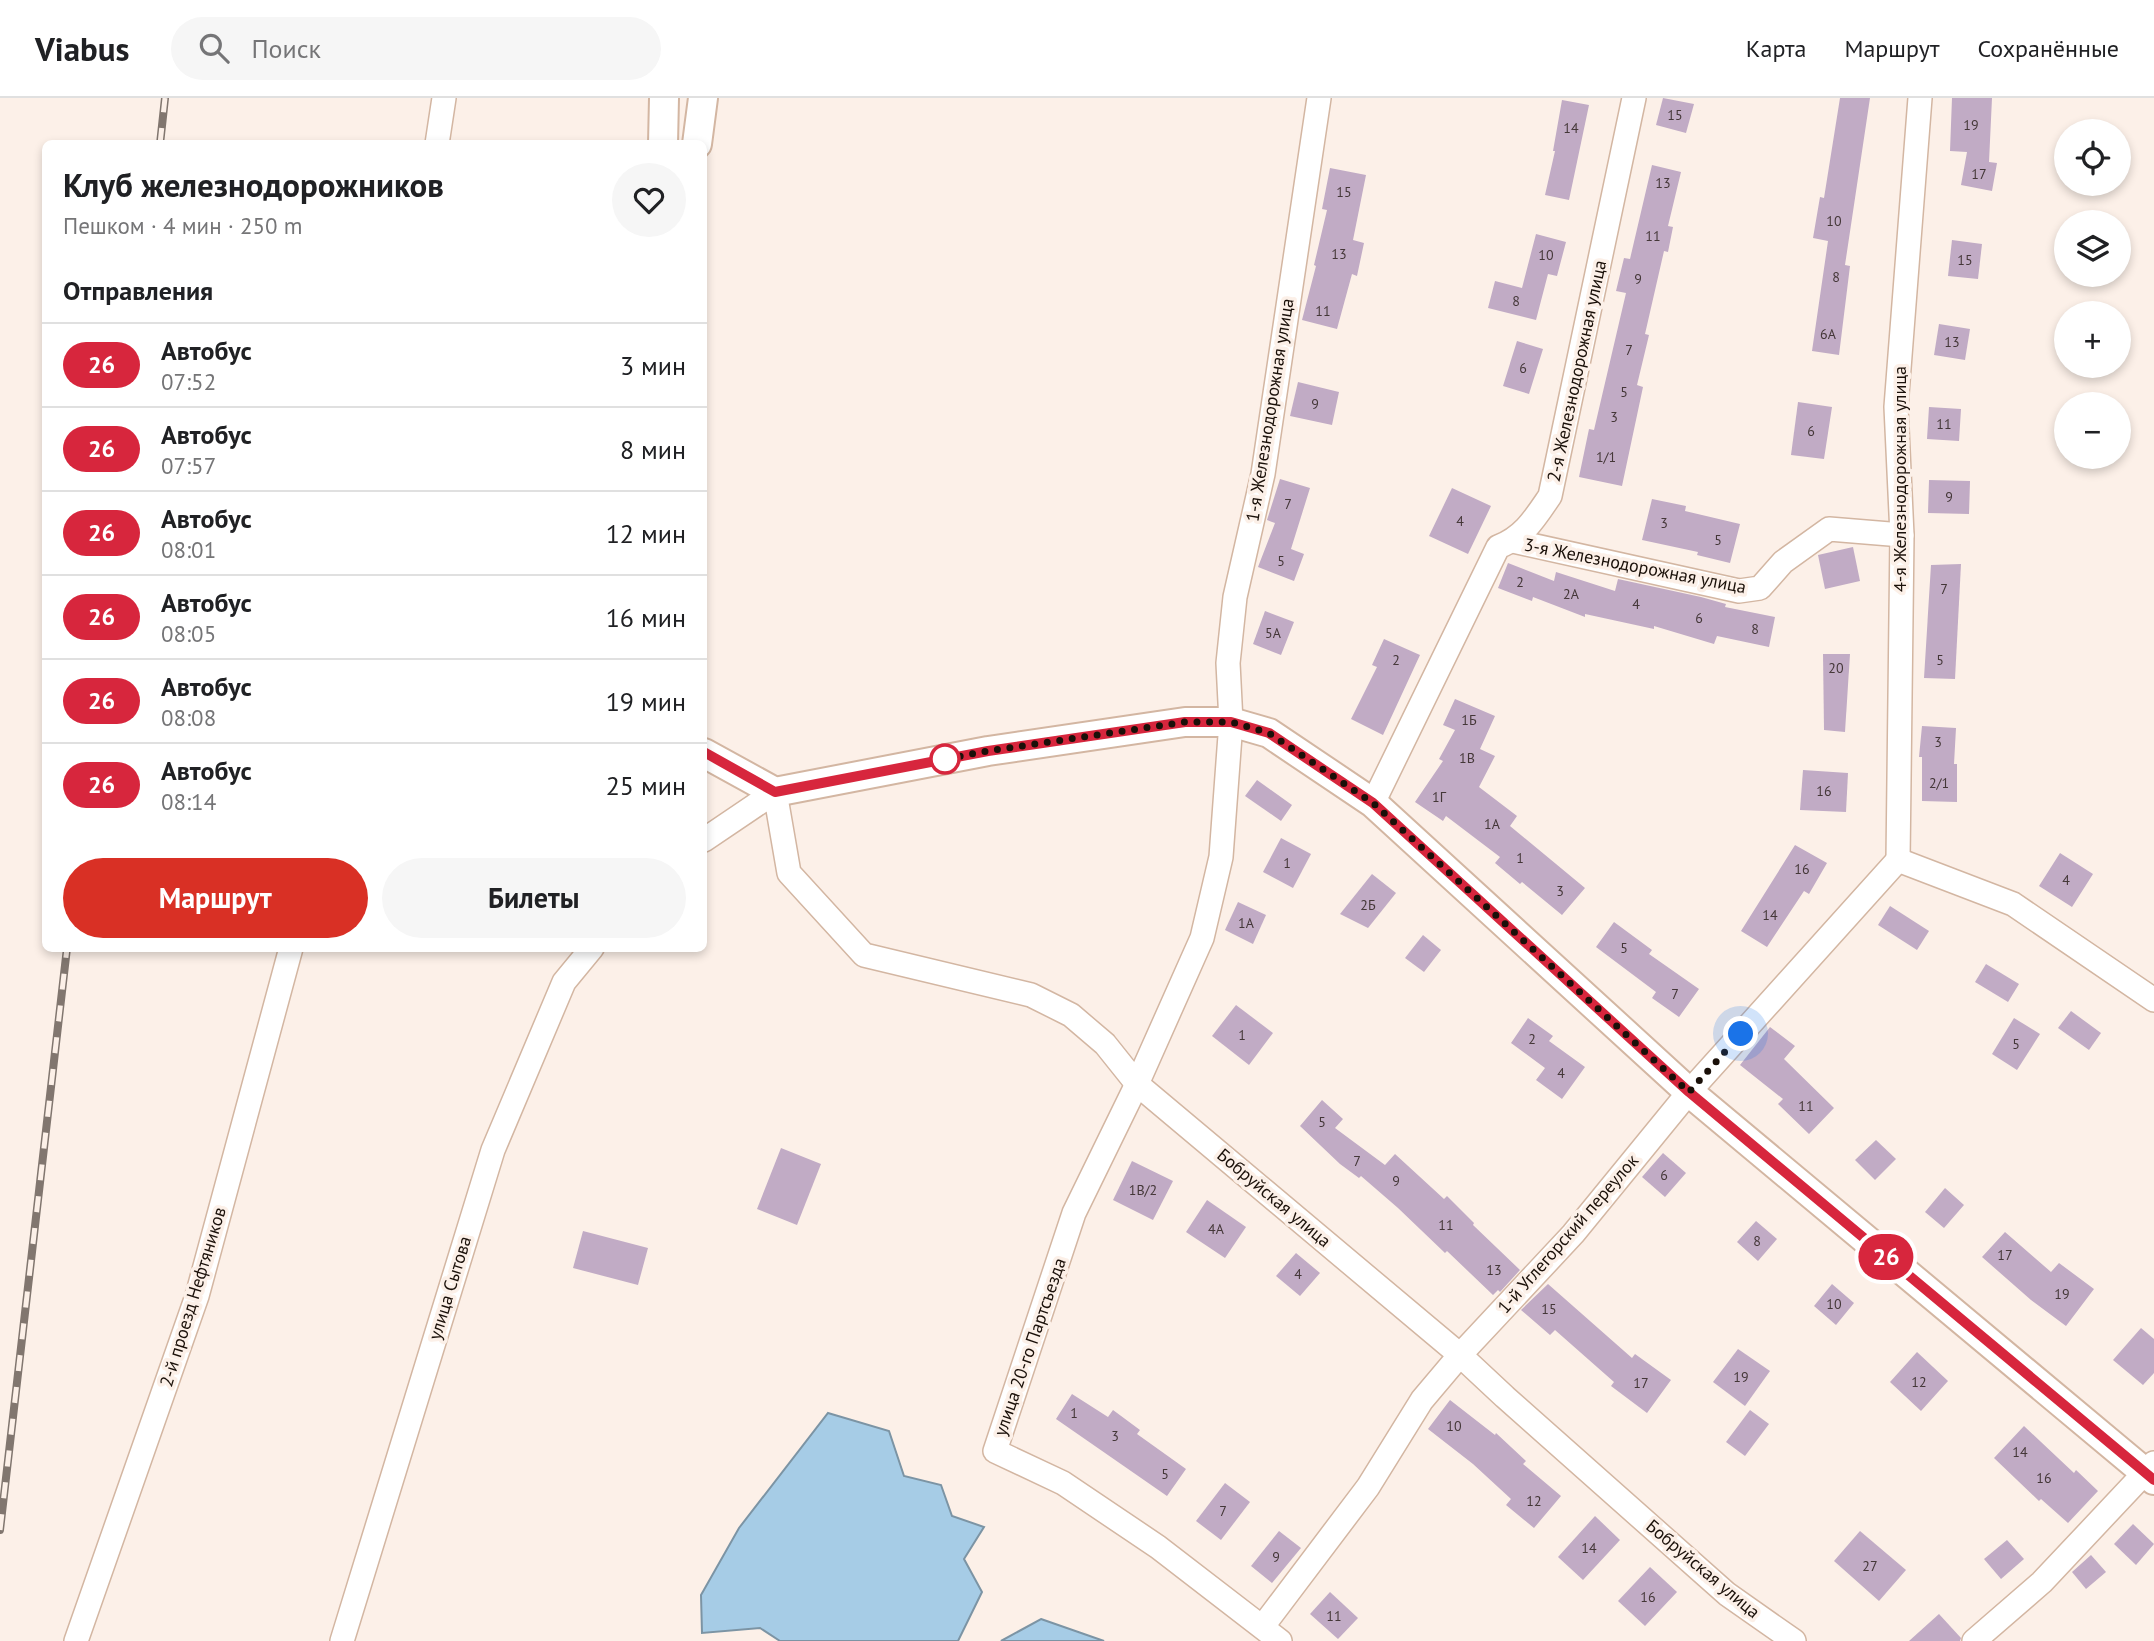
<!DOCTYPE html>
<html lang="ru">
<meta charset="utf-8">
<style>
body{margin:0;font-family:"PT Sans",sans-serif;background:#f6f6f6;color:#202124;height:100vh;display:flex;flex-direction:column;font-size:26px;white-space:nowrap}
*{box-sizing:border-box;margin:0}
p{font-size:23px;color:#757577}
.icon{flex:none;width:38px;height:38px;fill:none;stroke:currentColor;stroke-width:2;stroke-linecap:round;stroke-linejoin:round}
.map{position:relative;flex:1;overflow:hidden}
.sheet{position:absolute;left:42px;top:42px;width:665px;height:812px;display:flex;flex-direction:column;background:#fff;border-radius:10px;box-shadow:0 4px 10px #0003}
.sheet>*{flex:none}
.badge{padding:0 14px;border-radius:23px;font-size:24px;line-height:46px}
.controls{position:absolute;left:2054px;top:21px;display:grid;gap:14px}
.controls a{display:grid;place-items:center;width:77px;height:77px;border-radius:50%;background:#fff;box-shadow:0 4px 10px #0003;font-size:35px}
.you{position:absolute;width:35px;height:35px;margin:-18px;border:5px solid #fff;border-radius:50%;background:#1a73e8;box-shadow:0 0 0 10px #1a73e833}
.map>.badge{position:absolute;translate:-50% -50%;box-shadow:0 0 0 4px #fff}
h2{padding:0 21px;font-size:26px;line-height:63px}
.round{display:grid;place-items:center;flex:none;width:74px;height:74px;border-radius:37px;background:#f6f6f6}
.headline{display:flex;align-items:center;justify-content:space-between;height:119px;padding:0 21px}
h1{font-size:33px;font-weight:800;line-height:52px}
.button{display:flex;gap:14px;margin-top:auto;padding:14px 21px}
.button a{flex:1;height:80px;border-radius:42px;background:#d93025;color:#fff;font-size:28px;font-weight:800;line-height:80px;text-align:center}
.button a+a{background:#f6f6f6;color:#202124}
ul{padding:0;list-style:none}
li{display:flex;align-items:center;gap:21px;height:84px;padding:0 21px;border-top:2px solid #e0e0e0}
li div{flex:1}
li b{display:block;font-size:26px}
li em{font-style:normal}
li .badge{min-width:77px;font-weight:700;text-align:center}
header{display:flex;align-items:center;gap:42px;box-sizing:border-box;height:98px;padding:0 35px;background:#fff;border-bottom:2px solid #e0e0e0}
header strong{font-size:33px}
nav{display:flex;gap:38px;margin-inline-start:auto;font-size:24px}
.search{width:490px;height:63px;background:#f6f6f6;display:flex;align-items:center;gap:18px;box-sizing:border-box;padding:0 24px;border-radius:38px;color:#757577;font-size:26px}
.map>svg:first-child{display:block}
</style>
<header>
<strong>Viabus</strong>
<div class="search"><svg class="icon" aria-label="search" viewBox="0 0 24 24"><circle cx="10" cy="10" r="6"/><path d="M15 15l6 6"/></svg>Поиск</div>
<nav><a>Карта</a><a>Маршрут</a><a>Сохранённые</a></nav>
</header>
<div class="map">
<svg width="2154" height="1543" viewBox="0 0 2154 1543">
<rect width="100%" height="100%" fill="#fcf0e8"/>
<g fill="#a6cce6" stroke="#7c94a4" stroke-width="2">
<path d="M 828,1315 L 889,1333 L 904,1378 L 941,1387 L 952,1418 L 984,1429 L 964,1461 L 982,1494 L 958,1543 L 780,1543 L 760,1530 L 702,1535 L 701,1497 L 739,1430 Z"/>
<path d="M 1041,1521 L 1104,1543 L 1001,1543 Z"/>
</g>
<g fill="#c1abc5">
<path d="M 1663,0 L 1694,6 L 1686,35 L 1656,27 Z"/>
<path d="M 1840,0 L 1870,0 L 1845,167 L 1850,168 L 1839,257 L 1812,253 L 1828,143 L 1813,140 L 1820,99 L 1824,100 Z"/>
<path d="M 1952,0 L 1992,0 L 1989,64 L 1997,65 L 1992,93 L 1961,87 L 1967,54 L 1950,53 Z"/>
<path d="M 1562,2 L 1589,7 L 1569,102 L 1545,97 L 1555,53 L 1553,53 Z"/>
<path d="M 1652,67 L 1681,74 L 1668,128 L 1673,129 L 1668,154 L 1664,153 L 1645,236 L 1649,237 L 1637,287 L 1643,289 L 1622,388 L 1579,379 L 1589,331 L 1594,332 L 1626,195 L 1616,193 L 1624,160 L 1630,161 Z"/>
<path d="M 1330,70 L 1366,77 L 1353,142 L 1364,145 L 1357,178 L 1352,176 L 1337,231 L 1302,222 L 1316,168 L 1314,167 L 1327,112 L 1322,111 Z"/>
<path d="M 1536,136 L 1566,144 L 1557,178 L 1548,176 L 1536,222 L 1488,210 L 1495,183 L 1522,190 Z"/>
<path d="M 1952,142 L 1982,146 L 1978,181 L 1948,178 Z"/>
<path d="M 1939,226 L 1970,231 L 1965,262 L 1934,257 Z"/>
<path d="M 1517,243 L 1543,251 L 1529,296 L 1503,288 Z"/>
<path d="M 1298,284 L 1339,294 L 1332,327 L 1290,318 Z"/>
<path d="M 1798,304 L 1832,309 L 1824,361 L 1791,357 Z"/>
<path d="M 1929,309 L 1961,311 L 1959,343 L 1927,341 Z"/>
<path d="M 1280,381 L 1310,390 L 1291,451 L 1304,456 L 1294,483 L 1258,469 L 1275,425 L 1267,422 Z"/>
<path d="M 1929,382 L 1970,383 L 1969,416 L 1928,415 Z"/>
<path d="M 1452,390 L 1491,408 L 1468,456 L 1429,438 Z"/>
<path d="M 1652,401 L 1686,408 L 1685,413 L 1740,426 L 1730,465 L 1697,457 L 1698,454 L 1642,442 Z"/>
<path d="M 1853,449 L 1860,483 L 1825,491 L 1818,457 Z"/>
<path d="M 1508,465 L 1554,483 L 1556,474 L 1615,493 L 1618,481 L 1701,499 L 1726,506 L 1725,509 L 1775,519 L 1769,549 L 1717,538 L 1714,546 L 1654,528 L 1654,531 L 1585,516 L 1585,519 L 1533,499 L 1532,503 L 1498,490 Z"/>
<path d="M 1961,466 L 1955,581 L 1924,580 L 1931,467 Z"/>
<path d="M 1265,513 L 1294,524 L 1281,557 L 1253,546 Z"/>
<path d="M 1384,541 L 1420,557 L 1383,637 L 1351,621 L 1377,569 L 1372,567 Z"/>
<path d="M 1823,556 L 1850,556 L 1845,634 L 1824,632 Z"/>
<path d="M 1455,601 L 1495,618 L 1480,651 L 1495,658 L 1479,689 L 1517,718 L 1510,728 L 1585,790 L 1562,817 L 1522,784 L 1520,786 L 1495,765 L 1500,759 L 1446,718 L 1443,723 L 1415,704 L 1443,663 L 1439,661 L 1455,632 L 1443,627 Z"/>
<path d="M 1922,628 L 1956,630 L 1954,666 L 1957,666 L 1957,704 L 1922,703 L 1922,659 L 1919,659 Z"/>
<path d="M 1803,672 L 1848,675 L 1846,714 L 1800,712 Z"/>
<path d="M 1257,682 L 1292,707 L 1281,723 L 1245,698 Z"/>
<path d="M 1281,740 L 1311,756 L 1293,790 L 1263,774 Z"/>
<path d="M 1795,747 L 1827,765 L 1809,796 L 1804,793 L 1767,849 L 1741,833 Z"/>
<path d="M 2060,755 L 2093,776 L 2072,809 L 2039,788 Z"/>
<path d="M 1372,776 L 1396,795 L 1368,830 L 1340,816 Z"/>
<path d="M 1238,804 L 1266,817 L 1253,846 L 1225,832 Z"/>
<path d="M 1890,808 L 1929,833 L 1917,852 L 1878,827 Z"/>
<path d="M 1614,824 L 1652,852 L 1649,856 L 1699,891 L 1679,919 L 1652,900 L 1656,894 L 1596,849 Z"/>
<path d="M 1423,837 L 1441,852 L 1424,874 L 1405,860 Z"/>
<path d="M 1986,866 L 2019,886 L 2008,904 L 1975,884 Z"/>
<path d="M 1236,907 L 1273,935 L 1249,967 L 1212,938 Z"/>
<path d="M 2071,913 L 2101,935 L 2089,952 L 2058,930 Z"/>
<path d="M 1528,920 L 1553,938 L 1549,943 L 1585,969 L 1562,1001 L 1536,982 L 1545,970 L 1511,945 Z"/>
<path d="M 2014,920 L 2040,936 L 2017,972 L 1992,956 Z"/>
<path d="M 1770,929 L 1795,948 L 1784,961 L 1834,1010 L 1809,1036 L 1778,1006 L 1783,1001 L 1740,967 Z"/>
<path d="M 1322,1002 L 1343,1021 L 1335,1030 L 1385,1067 L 1395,1056 L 1444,1101 L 1447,1098 L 1474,1125 L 1473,1127 L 1520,1172 L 1500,1194 L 1498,1192 L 1493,1197 L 1447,1153 L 1445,1155 L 1398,1110 L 1361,1078 L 1359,1080 L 1340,1066 L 1300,1028 Z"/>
<path d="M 1876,1042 L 1896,1061 L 1875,1082 L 1855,1062 Z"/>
<path d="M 781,1050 L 821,1066 L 797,1127 L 757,1111 Z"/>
<path d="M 1663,1055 L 1686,1075 L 1665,1099 L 1642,1079 Z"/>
<path d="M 1132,1063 L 1173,1083 L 1153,1122 L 1113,1102 Z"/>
<path d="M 1945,1090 L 1964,1107 L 1944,1130 L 1925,1114 Z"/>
<path d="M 1207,1102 L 1246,1129 L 1225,1160 L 1186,1134 Z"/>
<path d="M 1756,1123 L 1777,1141 L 1758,1163 L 1737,1144 Z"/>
<path d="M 583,1133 L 648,1150 L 638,1187 L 573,1170 Z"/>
<path d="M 2005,1134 L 2051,1174 L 2059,1165 L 2094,1191 L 2066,1228 L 2031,1202 L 1982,1159 Z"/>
<path d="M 1296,1155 L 1320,1175 L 1300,1198 L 1276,1178 Z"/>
<path d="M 1548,1186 L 1632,1260 L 1635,1256 L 1671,1282 L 1647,1315 L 1611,1288 L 1614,1284 L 1555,1232 L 1550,1237 L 1521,1212 Z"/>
<path d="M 1832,1186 L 1854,1205 L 1836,1227 L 1814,1208 Z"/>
<path d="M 2141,1230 L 2154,1241 L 2154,1275 L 2143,1287 L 2113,1262 Z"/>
<path d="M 1738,1251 L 1770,1273 L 1745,1308 L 1713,1284 Z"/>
<path d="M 1917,1254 L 1948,1283 L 1921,1313 L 1890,1284 Z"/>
<path d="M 1072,1296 L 1108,1319 L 1113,1312 L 1140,1332 L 1137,1336 L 1186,1371 L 1167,1398 L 1056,1321 Z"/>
<path d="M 1450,1302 L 1495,1337 L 1496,1335 L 1526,1363 L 1523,1366 L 1561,1398 L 1534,1430 L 1506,1407 L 1511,1401 L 1473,1366 L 1428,1331 Z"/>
<path d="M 1750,1312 L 1769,1326 L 1745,1358 L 1726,1344 Z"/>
<path d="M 2024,1328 L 2074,1375 L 2076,1372 L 2098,1393 L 2068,1425 L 2041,1401 L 2039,1403 L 1994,1360 Z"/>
<path d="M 1225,1385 L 1250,1404 L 1221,1442 L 1196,1423 Z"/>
<path d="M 1595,1418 L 1620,1442 L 1583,1482 L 1558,1459 Z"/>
<path d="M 2133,1426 L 2154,1446 L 2136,1467 L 2114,1446 Z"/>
<path d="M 1279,1433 L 1301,1450 L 1272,1485 L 1251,1468 Z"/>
<path d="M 1860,1433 L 1906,1472 L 1879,1503 L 1834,1463 Z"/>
<path d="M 2007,1442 L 2024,1461 L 2001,1481 L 1984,1461 Z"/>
<path d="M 2091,1457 L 2106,1474 L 2086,1491 L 2072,1474 Z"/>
<path d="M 1650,1469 L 1677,1494 L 1645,1528 L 1618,1503 Z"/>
<path d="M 1330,1494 L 1358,1520 L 1338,1541 L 1310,1516 Z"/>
<path d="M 1939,1516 L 1961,1540 L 1960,1543 L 1909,1543 Z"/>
</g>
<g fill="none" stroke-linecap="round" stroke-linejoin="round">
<defs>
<g id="minor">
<path d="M 437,46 L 444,0"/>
<path d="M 1513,443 L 1739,493 L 1760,490 L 1783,464 L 1829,431 L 1902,437"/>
<path d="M 1373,705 L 1498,449 C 1524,439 1535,420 1550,398 L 1634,0"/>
<path d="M 704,742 L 775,694 L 789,775 L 864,857 L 1031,897 L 1071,917 L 1105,946 L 1137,986 L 1460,1257 L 1505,1299 L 1727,1496 L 1794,1543"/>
<path d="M 1898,762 L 1902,437 L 1896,309 L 1920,0"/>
<path d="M 1898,762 L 2013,806 L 2154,902"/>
<path d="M 1263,1528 L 1368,1389 L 1422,1302 L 1460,1257 L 1573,1136 L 1689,994 L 1898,762"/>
<path d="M 76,1543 L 197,1198 L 291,850"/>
<path d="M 342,1543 L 493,1052 L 564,884 L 592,850"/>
<path d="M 1280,1543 L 1158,1449 L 1063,1385 L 995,1353 L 1074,1115 L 1137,986 L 1202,840 L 1221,759 L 1231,624 L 1228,565 L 1235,499 L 1263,376 L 1319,0"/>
<path d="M 1974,1543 L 2042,1484 L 2154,1365"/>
</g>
<g id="tertiary">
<path d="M 663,46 L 664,0"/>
<path d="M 697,46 L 703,0"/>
<path d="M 704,655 L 775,694 L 988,653 L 1185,624 L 1231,624 L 1269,635 L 1373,705 L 1689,994 L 2154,1382"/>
</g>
</defs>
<use href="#minor" stroke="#d3b6a2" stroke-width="26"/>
<use href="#tertiary" stroke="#d3b6a2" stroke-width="32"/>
<use href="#minor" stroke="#fff" stroke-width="23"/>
<use href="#tertiary" stroke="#fff" stroke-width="28"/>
<defs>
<g id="rail">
<path d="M 160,46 L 165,0"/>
<path d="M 0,1432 L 67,850"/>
</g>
</defs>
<use href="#rail" stroke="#81766f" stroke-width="8"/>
<use href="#rail" stroke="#fcf0e8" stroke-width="5" stroke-dasharray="16" stroke-linecap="butt"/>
</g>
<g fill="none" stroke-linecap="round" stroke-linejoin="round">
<defs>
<path id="line" d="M 704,654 L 775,694 L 988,653 L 1185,624 L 1231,624 L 1269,635 L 1373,705 L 1689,994 L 2154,1382"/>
</defs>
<use href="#line" stroke="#fff" stroke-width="16"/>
<use href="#line" stroke="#d7263d" stroke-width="10"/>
<path stroke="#1a1009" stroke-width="7" stroke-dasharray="0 12.6" d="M 945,661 L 934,663 L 988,653 L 1185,624 L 1231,624 L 1269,635 L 1373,705 L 1689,994 L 1741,936"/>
</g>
<circle fill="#fff" stroke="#d7263d" stroke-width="3.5" cx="945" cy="661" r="14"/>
<g text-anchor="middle" stroke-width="7" stroke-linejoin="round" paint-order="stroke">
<g font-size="14" fill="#443738">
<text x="1675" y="22">15</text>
<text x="1971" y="32">19</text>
<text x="1571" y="35">14</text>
<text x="1979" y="81">17</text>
<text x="1663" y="90">13</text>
<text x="1344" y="99">15</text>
<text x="1834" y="128">10</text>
<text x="1653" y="143">11</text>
<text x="1339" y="161">13</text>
<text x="1546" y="162">10</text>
<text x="1965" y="167">15</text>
<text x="1836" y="184">8</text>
<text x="1638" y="186">9</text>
<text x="1516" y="208">8</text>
<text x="1323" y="218">11</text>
<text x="1828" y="241">6А</text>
<text x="1952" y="249">13</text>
<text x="1629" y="257">7</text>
<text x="1523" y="275">6</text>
<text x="1624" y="299">5</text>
<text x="1315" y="311">9</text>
<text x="1614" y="324">3</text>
<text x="1944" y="331">11</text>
<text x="1811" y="338">6</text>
<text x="1606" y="364">1/1</text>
<text x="1949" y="404">9</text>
<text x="1288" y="411">7</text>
<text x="1460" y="428">4</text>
<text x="1664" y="430">3</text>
<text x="1718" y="447">5</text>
<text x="1281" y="468">5</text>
<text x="1520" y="489">2</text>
<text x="1944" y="496">7</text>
<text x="1571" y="501">2А</text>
<text x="1636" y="511">4</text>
<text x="1699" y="525">6</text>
<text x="1755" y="536">8</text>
<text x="1273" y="540">5А</text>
<text x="1396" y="567">2</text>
<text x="1940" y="567">5</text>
<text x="1836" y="575">20</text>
<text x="1469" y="627">1Б</text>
<text x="1938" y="649">3</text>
<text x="1467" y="665">1В</text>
<text x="1939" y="690">2/1</text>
<text x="1824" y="698">16</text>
<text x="1439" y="704">1Г</text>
<text x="1492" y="731">1А</text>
<text x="1520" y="765">1</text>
<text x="1287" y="770">1</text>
<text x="1802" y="776">16</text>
<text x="2066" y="787">4</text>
<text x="1560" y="798">3</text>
<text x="1368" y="812">2Б</text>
<text x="1770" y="822">14</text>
<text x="1246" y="830">1А</text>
<text x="1624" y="855">5</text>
<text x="1675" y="901">7</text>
<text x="1242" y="942">1</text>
<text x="1532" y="946">2</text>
<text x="2016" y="951">5</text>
<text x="1561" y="980">4</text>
<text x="1806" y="1013">11</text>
<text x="1322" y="1029">5</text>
<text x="1357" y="1068">7</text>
<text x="1664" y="1082">6</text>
<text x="1396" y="1088">9</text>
<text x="1143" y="1097">1В/2</text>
<text x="1446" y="1132">11</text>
<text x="1216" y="1136">4А</text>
<text x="1757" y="1148">8</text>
<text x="2005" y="1162">17</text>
<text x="1494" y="1177">13</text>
<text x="1298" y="1181">4</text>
<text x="2062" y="1201">19</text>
<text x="1834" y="1211">10</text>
<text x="1549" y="1216">15</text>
<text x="1741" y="1284">19</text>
<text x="1919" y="1289">12</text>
<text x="1641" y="1290">17</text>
<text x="1074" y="1320">1</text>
<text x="1454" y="1333">10</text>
<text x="1115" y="1343">3</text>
<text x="2020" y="1359">14</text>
<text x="1165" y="1381">5</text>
<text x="2044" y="1385">16</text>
<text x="1534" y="1408">12</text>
<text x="1223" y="1418">7</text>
<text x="1589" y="1455">14</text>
<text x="1276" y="1464">9</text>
<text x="1870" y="1473">27</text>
<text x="1648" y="1504">16</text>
<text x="1334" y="1523">11</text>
</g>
<g font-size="18" fill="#1a1009" stroke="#fcf0e8">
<text transform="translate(1577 273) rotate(-78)" y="6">2-я Железнодорожная улица</text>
<text transform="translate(1270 312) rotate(-81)" y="6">1-я Железнодорожная улица</text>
<text transform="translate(1900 381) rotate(-90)" y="6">4-я Железнодорожная улица</text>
<text transform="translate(1635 468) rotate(11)" y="6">3-я Железнодорожная улица</text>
<text transform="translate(1274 1100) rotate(40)" y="6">Бобруйская улица</text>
<text transform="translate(1568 1136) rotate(-49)" y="6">1-й Углегорский переулок</text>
<text transform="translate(450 1190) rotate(-73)" y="6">улица Сытова</text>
<text transform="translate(193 1199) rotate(-73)" y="6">2-й проезд Нефтяников</text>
<text transform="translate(1030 1249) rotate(-71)" y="6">улица 20-го Партсъезда</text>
<text transform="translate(1703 1471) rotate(40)" y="6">Бобруйская улица</text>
</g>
</g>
</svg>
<div class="controls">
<a><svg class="icon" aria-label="locate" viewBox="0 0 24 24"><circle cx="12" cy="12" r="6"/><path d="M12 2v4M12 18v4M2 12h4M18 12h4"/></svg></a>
<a><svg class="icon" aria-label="layers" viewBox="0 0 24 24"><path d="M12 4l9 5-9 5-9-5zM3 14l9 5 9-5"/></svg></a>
<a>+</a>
<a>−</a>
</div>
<div class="you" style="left:1741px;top:936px"></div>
<b class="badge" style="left:1886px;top:1159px;background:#d7263d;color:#fff">26</b>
<section class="sheet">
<div class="headline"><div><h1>Клуб железнодорожников</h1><p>Пешком · 4 мин · 250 m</p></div><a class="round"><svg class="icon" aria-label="heart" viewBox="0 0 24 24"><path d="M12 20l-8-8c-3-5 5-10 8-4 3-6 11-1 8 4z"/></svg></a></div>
<h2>Отправления</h2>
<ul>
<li><span class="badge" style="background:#d7263d;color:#fff">26</span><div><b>Автобус</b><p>07:52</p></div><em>3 мин</em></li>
<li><span class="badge" style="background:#d7263d;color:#fff">26</span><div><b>Автобус</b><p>07:57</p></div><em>8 мин</em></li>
<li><span class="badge" style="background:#d7263d;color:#fff">26</span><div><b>Автобус</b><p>08:01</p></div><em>12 мин</em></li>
<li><span class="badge" style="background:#d7263d;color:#fff">26</span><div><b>Автобус</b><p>08:05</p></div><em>16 мин</em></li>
<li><span class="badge" style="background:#d7263d;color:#fff">26</span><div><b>Автобус</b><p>08:08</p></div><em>19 мин</em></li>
<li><span class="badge" style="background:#d7263d;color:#fff">26</span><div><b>Автобус</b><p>08:14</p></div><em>25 мин</em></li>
</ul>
<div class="button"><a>Маршрут</a><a>Билеты</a></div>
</section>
</div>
